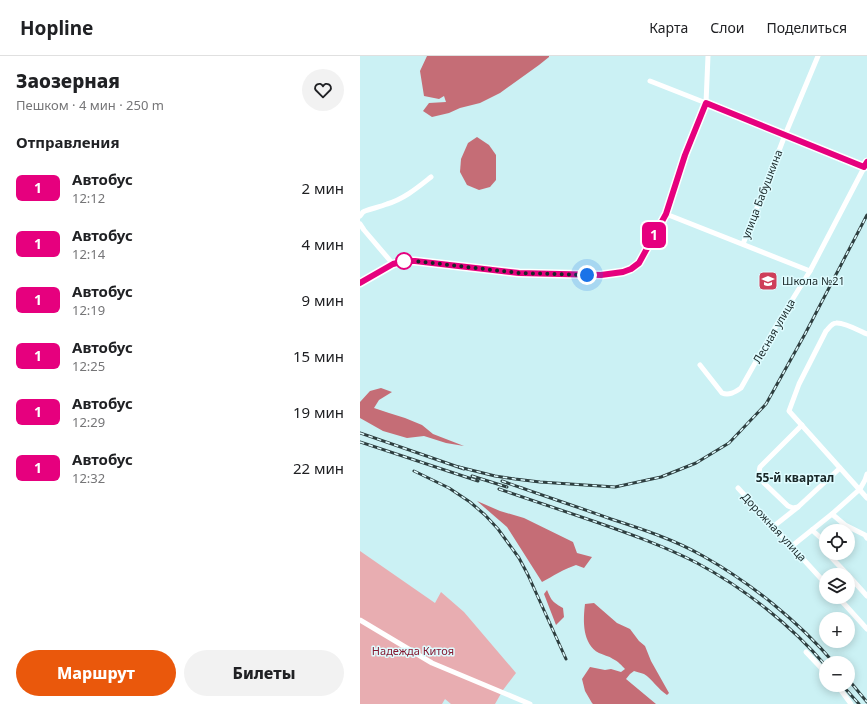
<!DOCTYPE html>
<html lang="ru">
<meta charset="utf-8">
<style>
body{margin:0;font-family:"Noto Sans",sans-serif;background:#f2f2f2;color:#202124;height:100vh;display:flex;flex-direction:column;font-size:15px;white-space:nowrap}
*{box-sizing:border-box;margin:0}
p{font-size:13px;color:#757577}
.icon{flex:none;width:22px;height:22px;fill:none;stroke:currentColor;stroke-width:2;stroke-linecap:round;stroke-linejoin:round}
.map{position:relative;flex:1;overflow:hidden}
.sheet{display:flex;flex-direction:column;background:#fff;width:360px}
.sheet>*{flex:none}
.badge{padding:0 8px;border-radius:6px;font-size:14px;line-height:26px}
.controls{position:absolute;left:459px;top:468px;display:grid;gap:8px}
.controls a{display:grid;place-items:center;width:36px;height:36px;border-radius:50%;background:#fff;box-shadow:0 2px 10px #0003;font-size:20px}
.you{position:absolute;width:20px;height:20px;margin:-10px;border:3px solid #fff;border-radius:50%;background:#1a73e8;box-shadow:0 0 0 6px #1a73e833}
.map>.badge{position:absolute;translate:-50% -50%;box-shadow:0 0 0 2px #fff}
h2{padding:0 16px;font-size:15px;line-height:36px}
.round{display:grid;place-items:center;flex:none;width:42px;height:42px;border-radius:21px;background:#f2f2f2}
.overview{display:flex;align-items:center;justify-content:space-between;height:68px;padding:0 16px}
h1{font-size:19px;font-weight:800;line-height:30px}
.primary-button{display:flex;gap:8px;margin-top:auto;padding:8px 16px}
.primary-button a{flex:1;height:46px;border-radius:24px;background:#ea580c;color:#fff;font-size:16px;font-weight:800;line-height:46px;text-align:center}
.primary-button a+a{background:#f2f2f2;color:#202124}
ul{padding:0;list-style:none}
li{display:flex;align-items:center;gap:12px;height:56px;padding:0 16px}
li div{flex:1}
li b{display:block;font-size:15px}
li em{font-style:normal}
li .badge{min-width:44px;font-weight:700;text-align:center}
header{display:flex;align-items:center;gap:24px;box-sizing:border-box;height:56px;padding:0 20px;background:#fff;border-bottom:1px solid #e0e0e0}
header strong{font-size:19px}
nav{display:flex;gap:22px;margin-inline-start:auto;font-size:14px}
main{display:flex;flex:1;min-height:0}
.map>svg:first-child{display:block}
</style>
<header>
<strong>Hopline</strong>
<nav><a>Карта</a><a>Слои</a><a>Поделиться</a></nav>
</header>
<main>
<section class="sheet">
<div class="overview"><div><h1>Заозерная</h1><p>Пешком · 4 мин · 250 m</p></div><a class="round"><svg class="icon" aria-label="heart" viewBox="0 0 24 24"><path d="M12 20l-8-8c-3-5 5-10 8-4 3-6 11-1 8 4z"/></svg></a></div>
<h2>Отправления</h2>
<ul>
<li><span class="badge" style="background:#e6007e;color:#fff">1</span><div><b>Автобус</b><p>12:12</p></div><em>2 мин</em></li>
<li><span class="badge" style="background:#e6007e;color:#fff">1</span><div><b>Автобус</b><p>12:14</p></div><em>4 мин</em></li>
<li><span class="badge" style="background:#e6007e;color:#fff">1</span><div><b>Автобус</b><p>12:19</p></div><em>9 мин</em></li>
<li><span class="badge" style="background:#e6007e;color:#fff">1</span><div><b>Автобус</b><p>12:25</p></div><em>15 мин</em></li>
<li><span class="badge" style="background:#e6007e;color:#fff">1</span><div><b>Автобус</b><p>12:29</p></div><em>19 мин</em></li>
<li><span class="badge" style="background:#e6007e;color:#fff">1</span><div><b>Автобус</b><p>12:32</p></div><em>22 мин</em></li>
</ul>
<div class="primary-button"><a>Маршрут</a><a>Билеты</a></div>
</section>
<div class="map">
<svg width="507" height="648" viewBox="0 0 507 648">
<rect width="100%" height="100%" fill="#cbf1f4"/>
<path fill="#e8adb1" d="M 0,495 L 75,547 L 81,536 L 104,556 L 156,617 L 143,634 L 135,648 L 91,648 L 85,643 L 82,648 L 0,648 Z"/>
<g fill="#c56d76">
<path d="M 67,0 L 189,0 L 189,1 L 179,9 L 140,37 L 120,47 L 100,52 L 89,57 L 72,61 L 63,55 L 69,47 L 86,46 L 84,40 L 79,43 L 64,40 L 60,15 Z"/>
<path d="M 117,81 L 129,89 L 136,99 L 136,124 L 130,131 L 119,134 L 107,129 L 100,116 L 101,103 L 108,87 Z"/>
<path d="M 21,332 L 32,336 L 19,344 L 14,352 L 29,357 L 45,362 L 62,369 L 73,378 L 104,390 L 86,387 L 64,380 L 47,382 L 23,375 L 0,362 L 0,346 L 10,335 Z"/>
<path d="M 117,445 L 140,455 L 164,462 L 213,486 L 217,497 L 232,501 L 224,512 L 216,509 C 204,513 193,520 182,526 L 147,471 Z"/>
<path d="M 187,534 C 192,546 193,546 203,552 L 204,561 L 196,569 L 184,538 Z"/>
<path d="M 234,547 L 257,567 L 270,573 L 279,585 L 285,590 L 291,605 L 309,637 L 307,639 C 298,633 292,623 284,618 C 281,617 277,616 274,615 L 270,618 L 266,623 L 296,648 L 233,648 L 232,647 L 225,635 L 222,623 L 230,611 L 245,614 L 251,613 L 261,616 L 265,613 C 262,610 258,605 253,603 C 249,600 243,599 239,597 C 222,588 223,564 225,548 Z"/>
</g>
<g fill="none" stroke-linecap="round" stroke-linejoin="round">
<g stroke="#fff" stroke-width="5">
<path d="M 290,25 L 346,47 L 504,111"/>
<path d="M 306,158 L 450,215"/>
<path d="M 0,160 L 3,156 L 5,155 C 13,152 20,151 27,148 C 44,143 57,132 71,121"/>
<path d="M 0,168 L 4,174 L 33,208"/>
<path d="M 383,188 L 425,79 L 458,0"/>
<path d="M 0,227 L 33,208 L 45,205 L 55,205 L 159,217 L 241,219 L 263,216 L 275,211 L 279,207 L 306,158 L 325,99 L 346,47 L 348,0"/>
<path d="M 507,278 C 500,275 484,266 476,267 C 472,267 469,272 466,275 L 439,328 L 429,355 L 507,442"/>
<path d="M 340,309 L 362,337 C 369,340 375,336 381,332 L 416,270 L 450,215 L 507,106"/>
<path d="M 378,432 L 466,528"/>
<path d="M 438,451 L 433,452 L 428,450 L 404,427 C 400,422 398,418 400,411 L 442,369"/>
<path d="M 472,458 L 485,469 L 505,479 L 507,482"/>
<path d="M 414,470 L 438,451 L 480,412"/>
<path d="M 452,474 L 462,483 L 466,495"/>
<path d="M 432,490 L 472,458 L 500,433 L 505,424 L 507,418"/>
<path d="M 467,497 L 488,519"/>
<path d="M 488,519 L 507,540"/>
<path d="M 478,541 L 507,573"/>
<path d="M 0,564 L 72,607 L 170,648"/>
<path d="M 446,596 L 466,617"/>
<path d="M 477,629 L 491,648"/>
</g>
<defs>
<g id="rail">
<path d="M 0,377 L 104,413"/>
<path d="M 0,386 L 118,425"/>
<path d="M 99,411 L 135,420 L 155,423 L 180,426 L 255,431 L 301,421 L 336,407 L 369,387 L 406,348 L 445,278 L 507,159"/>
<path d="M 54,415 L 89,432 L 110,446 L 125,459 L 138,473 L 159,502 L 168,519 L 206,603"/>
<path d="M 112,420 L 147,431"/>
<path d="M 142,425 C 178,438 215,450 251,463 C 282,473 315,484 343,500 C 391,527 439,566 474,607"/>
<path d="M 139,433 C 171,444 203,455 236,466 C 270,478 304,490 337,507 C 384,532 431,569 466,610"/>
<path d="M 488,623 L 507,646"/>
<path d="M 482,629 L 499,648"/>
</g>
</defs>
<use href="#rail" stroke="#2e3f40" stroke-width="3"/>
<use href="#rail" stroke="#dffcff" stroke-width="1.5" stroke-dasharray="4.5" stroke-linecap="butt"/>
</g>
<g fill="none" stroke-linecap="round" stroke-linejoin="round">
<defs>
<path id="line" d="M 0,227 L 33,208 L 45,205 L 55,205 L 159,217 L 241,219 L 263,216 L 271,213 L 279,207 L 306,158 L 325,99 L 346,47 L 504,111 L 507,106"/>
</defs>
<use href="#line" stroke="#fff" stroke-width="9"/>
<use href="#line" stroke="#e6007e" stroke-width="6"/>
<path stroke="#192728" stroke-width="4" stroke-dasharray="0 7.2" d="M 44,205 L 55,205 L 159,217 L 227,219"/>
</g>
<defs>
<symbol id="school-square" viewBox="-11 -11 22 22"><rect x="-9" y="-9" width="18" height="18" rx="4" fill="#ce3e59" stroke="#dffcff"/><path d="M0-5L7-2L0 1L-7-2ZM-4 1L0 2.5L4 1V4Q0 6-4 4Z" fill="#fff"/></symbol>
</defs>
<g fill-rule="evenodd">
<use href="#school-square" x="397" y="214" width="22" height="22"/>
</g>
<circle fill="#fff" stroke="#e6007e" stroke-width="2" cx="44" cy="205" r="8"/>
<g text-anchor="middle" stroke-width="3" stroke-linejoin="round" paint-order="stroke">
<g font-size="11" fill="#192728" stroke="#dffcff">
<text transform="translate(402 138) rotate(-69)" y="4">улица Бабушкина</text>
<text transform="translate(414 275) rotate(-60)" y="4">Лесная улица</text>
<text transform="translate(414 471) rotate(47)" y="4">Дорожная улица</text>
</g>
<g font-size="11" fill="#192728" stroke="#dffcff" text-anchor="start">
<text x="422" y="229">Школа №21</text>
</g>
<g font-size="11" fill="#841830" stroke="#dffcff">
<text x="53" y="599">Надежда Китоя</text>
</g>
<g font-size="12" font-weight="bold" fill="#192728" stroke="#dffcff">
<text x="435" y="426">55-й квартал</text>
</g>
</g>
</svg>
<div class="controls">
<a><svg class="icon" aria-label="locate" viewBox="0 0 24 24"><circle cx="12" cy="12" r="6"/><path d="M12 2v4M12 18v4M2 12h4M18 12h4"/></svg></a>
<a><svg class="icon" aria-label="layers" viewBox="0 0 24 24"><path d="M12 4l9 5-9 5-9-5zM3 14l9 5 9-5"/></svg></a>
<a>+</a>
<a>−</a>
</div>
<div class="you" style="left:227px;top:219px"></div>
<b class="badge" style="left:294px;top:179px;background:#e6007e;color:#fff">1</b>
</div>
</main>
